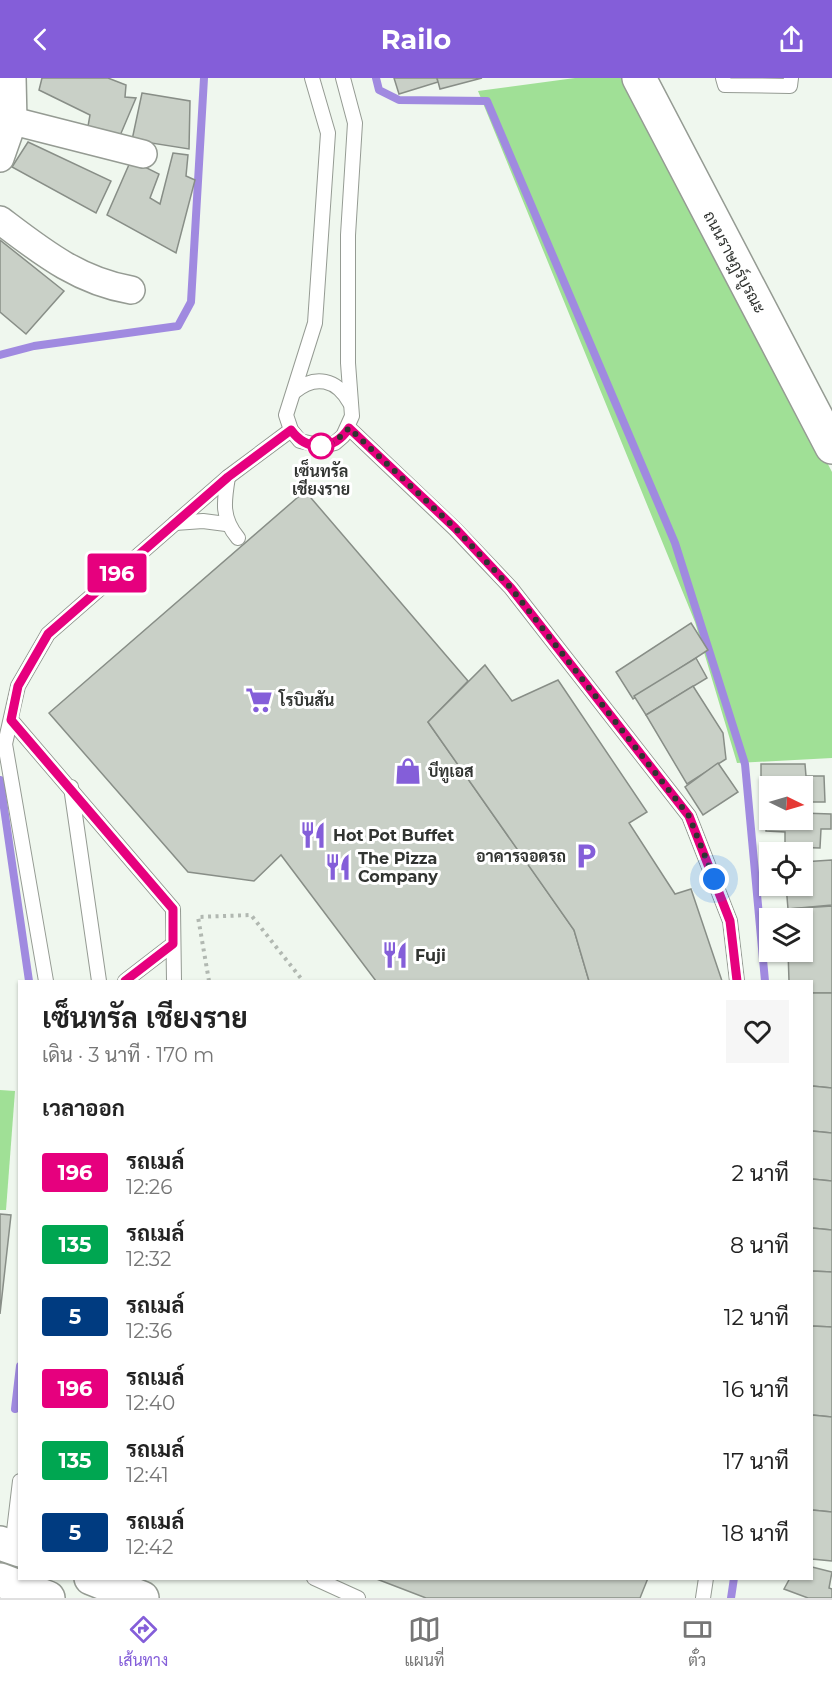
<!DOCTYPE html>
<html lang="th">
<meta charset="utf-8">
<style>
body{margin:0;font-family:Montserrat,Sarabun,sans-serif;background:#f6f6f6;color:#222;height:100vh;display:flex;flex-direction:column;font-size:22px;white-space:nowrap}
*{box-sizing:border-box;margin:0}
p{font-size:20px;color:#767676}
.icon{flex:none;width:33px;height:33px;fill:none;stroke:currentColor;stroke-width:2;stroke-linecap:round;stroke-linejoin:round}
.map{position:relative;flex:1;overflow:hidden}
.details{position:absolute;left:18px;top:902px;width:795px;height:600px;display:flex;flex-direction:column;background:#fff;border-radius:0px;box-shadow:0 2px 4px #0004}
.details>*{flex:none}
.badge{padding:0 12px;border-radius:4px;font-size:21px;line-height:39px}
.needle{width:39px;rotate:95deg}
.buttons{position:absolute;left:759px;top:698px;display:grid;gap:12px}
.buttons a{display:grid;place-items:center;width:54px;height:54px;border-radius:0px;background:#fff;box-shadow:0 2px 4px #0004;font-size:30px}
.you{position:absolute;width:30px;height:30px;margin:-15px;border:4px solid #fff;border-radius:50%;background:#1a73e8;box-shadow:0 0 0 9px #1a73e833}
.map>.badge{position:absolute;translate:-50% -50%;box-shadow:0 0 0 3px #fff}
h2{padding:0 24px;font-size:22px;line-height:54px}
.round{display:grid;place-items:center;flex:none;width:63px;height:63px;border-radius:0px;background:#f6f6f6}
.overview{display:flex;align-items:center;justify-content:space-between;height:102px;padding:0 24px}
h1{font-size:28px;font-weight:700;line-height:45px}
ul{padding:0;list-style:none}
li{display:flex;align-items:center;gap:18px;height:72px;padding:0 24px}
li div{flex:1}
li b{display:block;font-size:22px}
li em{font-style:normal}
li .badge{min-width:66px;font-weight:700;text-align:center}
header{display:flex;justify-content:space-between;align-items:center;height:78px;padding:0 24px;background:#845ed9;color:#fff;font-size:27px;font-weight:700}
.menu{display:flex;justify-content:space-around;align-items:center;height:84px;border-top:2px solid #e0e0e0;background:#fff;font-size:16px;color:#767676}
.menu a{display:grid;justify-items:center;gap:3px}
.menu .current{color:#845ed9}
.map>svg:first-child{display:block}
</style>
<header><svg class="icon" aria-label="back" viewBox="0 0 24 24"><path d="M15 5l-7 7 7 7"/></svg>Railo<svg class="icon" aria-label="share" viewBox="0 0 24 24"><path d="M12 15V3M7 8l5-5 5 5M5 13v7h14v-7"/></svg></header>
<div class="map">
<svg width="832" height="1520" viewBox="0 0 832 1520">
<rect width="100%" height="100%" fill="#eff7ee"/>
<g fill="#a0e096">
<path d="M 575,0 L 626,0 L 832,394 L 832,680 L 737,685 L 695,544 L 478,13 Z"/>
<path d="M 0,1012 L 15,1013 L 6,1132 L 0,1132 Z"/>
</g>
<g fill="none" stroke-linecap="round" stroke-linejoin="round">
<g stroke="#a08ae0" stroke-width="8">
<path d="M 376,0 L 379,12 L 399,22 L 487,23 L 675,465 L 745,686 L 765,903"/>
<path d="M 0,277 L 34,268 L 178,248 L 191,224 L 204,0"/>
<path d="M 0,702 L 29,903"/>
<path d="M 15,1331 L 20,1288"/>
<path d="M 731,1520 L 734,1500"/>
</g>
</g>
<g fill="#c9d0c7" stroke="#888e87" stroke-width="1.5">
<path d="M 42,0 L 108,0 L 126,7 L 125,19 L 136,20 L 119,60 L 87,54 L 90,37 L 39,12 Z"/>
<path d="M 394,0 L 437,0 L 438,4 L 399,16 Z"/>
<path d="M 437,0 L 482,0 L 440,11 Z"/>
<path d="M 142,15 L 190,23 L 189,71 L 132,62 Z"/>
<path d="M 28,64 L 111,103 L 96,135 L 12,89 Z"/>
<path d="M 173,75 L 188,77 L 186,98 L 195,102 L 176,175 L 107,137 L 131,82 L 159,96 L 150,120 L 160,126 Z"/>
<path d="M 0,162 L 64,213 L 26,256 L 0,234 Z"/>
<path d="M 305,413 L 468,603 L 428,644 L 574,852 L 589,903 L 376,903 L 281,777 L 254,803 L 188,794 L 49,635 Z"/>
<path d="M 691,545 L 708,572 L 633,621 L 616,594 Z"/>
<path d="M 696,580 L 707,600 L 646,637 L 634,618 Z"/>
<path d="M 485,587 L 512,623 L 558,602 L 647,734 L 629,745 L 675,816 L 691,811 L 722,903 L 589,903 L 574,852 L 428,644 Z"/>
<path d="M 693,608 L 723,655 L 726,681 L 687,706 L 646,637 Z"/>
<path d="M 718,685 L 738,714 L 703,737 L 685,709 Z"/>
<path d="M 761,686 L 805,686 L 806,698 L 824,698 L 825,724 L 802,724 L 802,708 L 777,708 L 777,703 L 761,703 Z"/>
<path d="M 767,734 L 770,734 L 770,741 L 802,741 L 802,735 L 831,736 L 831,751 L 821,751 L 820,770 L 785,769 L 785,754 L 766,753 Z"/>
<path d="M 832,782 L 832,827 L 788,831 L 786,807 L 802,807 L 802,784 Z"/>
<path d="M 832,828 L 832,915 L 812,915 L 812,903 L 789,903 L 788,873 L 802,873 L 802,840 L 788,840 L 788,831 Z"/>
<path d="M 812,915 L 832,915 L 832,1010 L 812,1008 Z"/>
<path d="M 812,1008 L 832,1010 L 832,1055 L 812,1053 Z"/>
<path d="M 812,1053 L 832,1055 L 832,1103 L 812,1101 Z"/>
<path d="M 812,1101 L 832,1103 L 832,1152 L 812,1150 Z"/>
<path d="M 0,1136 L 11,1137 L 0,1236 Z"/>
<path d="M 812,1150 L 832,1152 L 832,1194 L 812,1193 Z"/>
<path d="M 812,1193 L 832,1194 L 832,1249 L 812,1248 Z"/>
<path d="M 812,1248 L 832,1249 L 832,1339 L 812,1337 Z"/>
<path d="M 812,1337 L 832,1339 L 832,1434 L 812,1432 Z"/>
<path d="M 812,1432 L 832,1434 L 832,1483 L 812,1481 Z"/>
<path d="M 812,1489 L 832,1494 L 829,1510 L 832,1511 L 832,1520 L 808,1520 L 784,1511 L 790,1500 L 812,1500 Z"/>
<path d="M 374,1500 L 648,1500 L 640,1520 L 426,1520 Z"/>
</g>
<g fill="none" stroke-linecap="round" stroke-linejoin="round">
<defs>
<g id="lane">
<path d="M 312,0 L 328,55 L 315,245 L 286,337 L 291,352 L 300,363 L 323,368 L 335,365 L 343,358 L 352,338 L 348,285 L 348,157 L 355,45 L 343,0"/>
<path d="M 723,0 L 725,7 L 790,8 L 791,0"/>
<path d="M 294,314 C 315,296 337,301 350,325"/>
<path d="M 349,350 L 455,451 L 511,510 L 689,738 L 730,843 L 737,903"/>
<path d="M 228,399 C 224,423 221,440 238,460"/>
<path d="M 175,445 L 203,443 L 226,446"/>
<path d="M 11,642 L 173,831 L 174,903"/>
<path d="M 71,709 L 99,903"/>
<path d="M 46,903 L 5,666 L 18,608 L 48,556 L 228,399 L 291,352"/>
<path d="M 125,903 L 173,866"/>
<path d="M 12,1470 L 20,1403"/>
<path d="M 314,1500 L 358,1520"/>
<path d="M 703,1520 L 706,1500"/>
</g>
<g id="street">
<path d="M 13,43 L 143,76"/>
<path d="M 0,80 L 13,43 L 12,0"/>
<path d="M 0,142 C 41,173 78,203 131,212"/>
</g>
<g id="secondary">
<path d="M 639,0 L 832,369"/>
<path d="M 0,1465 L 20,1472"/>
<path d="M 91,1500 L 142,1520"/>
</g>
<path id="primary" d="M 0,1502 L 48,1520"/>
</defs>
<use href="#lane" stroke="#959b93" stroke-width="16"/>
<use href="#street" stroke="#959b93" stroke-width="30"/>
<use href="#secondary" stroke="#959b93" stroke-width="36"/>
<use href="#primary" stroke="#959b93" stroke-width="36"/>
<path stroke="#b1b8b1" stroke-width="4" stroke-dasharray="3 4.5" stroke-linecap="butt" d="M 209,903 L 198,839 L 251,837 L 303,903"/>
<use href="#lane" stroke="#fff" stroke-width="14"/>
<use href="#street" stroke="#fff" stroke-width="27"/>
<use href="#secondary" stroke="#fff" stroke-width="33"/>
<use href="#primary" stroke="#fff" stroke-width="33"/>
</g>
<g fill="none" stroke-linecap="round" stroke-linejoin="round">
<defs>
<path id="line" d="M 125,903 L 173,866 L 173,831 L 11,642 L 18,608 L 48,556 L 228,399 L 291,352 C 307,374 334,373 349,350 L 455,450 L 511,510 L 689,738 L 730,843 L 737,903"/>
</defs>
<use href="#line" stroke="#fff" stroke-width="14"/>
<use href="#line" stroke="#e6007e" stroke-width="9"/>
<path stroke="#313431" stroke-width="6" stroke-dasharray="0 10.8" d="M 321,368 L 335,364 L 349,350 L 455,450 L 511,510 L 689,738 L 714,801"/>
</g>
<defs>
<symbol id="supermarket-bare" viewBox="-9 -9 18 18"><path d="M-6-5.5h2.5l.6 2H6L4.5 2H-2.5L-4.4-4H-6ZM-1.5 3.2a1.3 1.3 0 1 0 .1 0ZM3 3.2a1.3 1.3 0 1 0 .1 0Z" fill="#845ed9" stroke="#fff" stroke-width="2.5" paint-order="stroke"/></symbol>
<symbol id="shop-bare" viewBox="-9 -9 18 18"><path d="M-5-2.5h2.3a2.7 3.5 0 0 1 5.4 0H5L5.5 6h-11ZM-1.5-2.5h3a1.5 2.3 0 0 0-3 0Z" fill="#845ed9" stroke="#fff" stroke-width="2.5" paint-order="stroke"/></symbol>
<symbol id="restaurant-bare" viewBox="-9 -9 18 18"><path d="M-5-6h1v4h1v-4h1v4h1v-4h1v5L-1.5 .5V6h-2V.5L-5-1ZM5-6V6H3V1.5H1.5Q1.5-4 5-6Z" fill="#845ed9" stroke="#fff" stroke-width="2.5" paint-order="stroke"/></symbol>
<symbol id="parking-bare" viewBox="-9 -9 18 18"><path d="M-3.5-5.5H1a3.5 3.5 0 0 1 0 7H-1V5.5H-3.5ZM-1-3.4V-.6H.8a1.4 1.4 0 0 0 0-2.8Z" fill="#845ed9" stroke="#fff" stroke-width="2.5" paint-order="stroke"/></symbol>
</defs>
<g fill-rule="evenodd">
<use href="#supermarket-bare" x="240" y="603" width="38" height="38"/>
<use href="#shop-bare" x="389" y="674" width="38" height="38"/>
<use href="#restaurant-bare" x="294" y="738" width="38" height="38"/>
<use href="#parking-bare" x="567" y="759" width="38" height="38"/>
<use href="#restaurant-bare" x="319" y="770" width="38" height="38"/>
<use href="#restaurant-bare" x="376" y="858" width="38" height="38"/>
</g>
<circle fill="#fff" stroke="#e6007e" stroke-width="3" cx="321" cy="368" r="12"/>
<g text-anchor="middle" stroke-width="6" stroke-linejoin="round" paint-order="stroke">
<g font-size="16" fill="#313431" stroke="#fff">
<text transform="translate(735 184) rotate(62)" y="6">ถนนราษฎร์บูรณะ</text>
</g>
<g font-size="16" font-weight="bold" fill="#313431" stroke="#fff">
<text x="321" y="399">เซ็นทรัล<tspan x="321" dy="18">เชียงราย</tspan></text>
</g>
<g font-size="16" font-weight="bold" fill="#313431" stroke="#fff" text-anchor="start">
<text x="279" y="628">โรบินสัน</text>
<text x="428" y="699">บีทูเอส</text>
<text x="333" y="763">Hot Pot Buffet</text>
<text x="566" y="784" text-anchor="end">อาคารจอดรถ</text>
<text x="358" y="786">The Pizza<tspan x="358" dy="18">Company</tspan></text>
<text x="415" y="883">Fuji</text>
</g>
</g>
</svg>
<div class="buttons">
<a><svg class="needle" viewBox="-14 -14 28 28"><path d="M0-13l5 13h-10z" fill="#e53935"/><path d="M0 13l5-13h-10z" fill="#767676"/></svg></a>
<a><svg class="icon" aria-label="locate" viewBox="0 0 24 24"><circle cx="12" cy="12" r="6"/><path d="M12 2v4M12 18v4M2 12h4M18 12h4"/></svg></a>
<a><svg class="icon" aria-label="layers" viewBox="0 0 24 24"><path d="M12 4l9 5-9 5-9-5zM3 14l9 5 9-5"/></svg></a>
</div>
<div class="you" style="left:714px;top:801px"></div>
<b class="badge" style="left:117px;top:495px;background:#e6007e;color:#fff">196</b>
<section class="details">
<div class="overview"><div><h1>เซ็นทรัล เชียงราย</h1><p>เดิน · 3 นาที · 170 m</p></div><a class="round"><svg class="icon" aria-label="heart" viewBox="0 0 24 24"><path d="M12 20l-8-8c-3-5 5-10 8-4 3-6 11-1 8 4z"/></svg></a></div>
<h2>เวลาออก</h2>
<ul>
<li><span class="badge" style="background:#e6007e;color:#fff">196</span><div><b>รถเมล์</b><p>12:26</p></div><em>2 นาที</em></li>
<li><span class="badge" style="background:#00a651;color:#fff">135</span><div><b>รถเมล์</b><p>12:32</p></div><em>8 นาที</em></li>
<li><span class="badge" style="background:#003b80;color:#fff">5</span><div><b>รถเมล์</b><p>12:36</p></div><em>12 นาที</em></li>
<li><span class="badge" style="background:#e6007e;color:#fff">196</span><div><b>รถเมล์</b><p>12:40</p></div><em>16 นาที</em></li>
<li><span class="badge" style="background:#00a651;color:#fff">135</span><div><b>รถเมล์</b><p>12:41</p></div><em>17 นาที</em></li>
<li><span class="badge" style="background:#003b80;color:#fff">5</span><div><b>รถเมล์</b><p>12:42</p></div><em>18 นาที</em></li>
</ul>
</section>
</div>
<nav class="menu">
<a class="current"><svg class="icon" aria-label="directions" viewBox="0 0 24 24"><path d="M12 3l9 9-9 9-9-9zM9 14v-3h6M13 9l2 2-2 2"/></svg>เส้นทาง</a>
<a><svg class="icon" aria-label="map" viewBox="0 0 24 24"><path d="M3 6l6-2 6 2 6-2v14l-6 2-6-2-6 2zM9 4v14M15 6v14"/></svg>แผนที่</a>
<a><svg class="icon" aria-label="tickets" viewBox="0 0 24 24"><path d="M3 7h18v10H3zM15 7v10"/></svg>ตั๋ว</a>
</nav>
